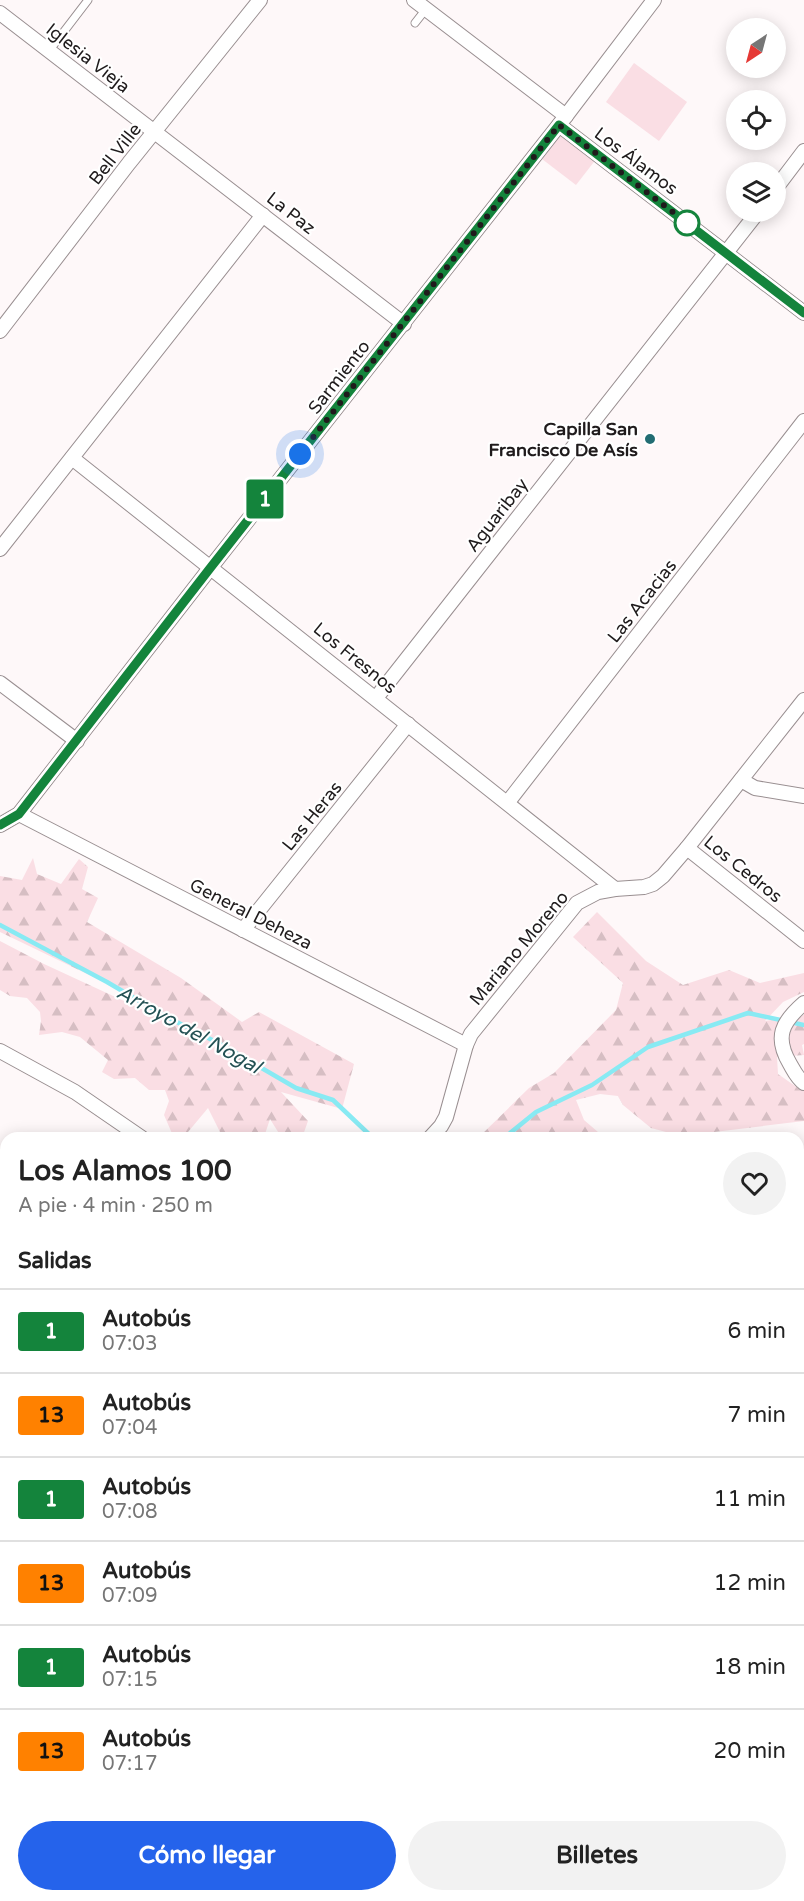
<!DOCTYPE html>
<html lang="es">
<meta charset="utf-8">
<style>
body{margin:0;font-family:"Varela Round",sans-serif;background:#f2f2f2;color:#222;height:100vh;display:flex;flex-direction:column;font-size:22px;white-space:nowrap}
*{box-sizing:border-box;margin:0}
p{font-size:20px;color:#767676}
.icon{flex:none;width:33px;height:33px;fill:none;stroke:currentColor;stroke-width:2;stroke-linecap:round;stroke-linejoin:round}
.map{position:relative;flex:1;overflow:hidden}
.details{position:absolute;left:0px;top:1132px;width:804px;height:770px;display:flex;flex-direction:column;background:#fff;border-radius:18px 18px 0 0;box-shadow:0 3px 15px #0003}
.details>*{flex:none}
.badge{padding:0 12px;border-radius:4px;font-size:21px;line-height:39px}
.needle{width:39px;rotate:216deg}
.fabs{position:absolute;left:726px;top:18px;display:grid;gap:12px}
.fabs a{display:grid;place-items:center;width:60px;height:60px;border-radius:50%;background:#fff;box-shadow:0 3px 15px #0003;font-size:30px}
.you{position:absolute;width:30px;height:30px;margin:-15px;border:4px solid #fff;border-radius:50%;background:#1a73e8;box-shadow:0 0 0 9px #1a73e833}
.map>.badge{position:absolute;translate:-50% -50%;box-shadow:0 0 0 3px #fff}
h2{padding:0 18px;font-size:22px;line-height:54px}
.round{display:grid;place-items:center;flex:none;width:63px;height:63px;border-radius:32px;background:#f2f2f2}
.summary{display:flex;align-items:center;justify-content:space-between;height:102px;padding:0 18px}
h1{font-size:28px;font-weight:800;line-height:45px}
.primary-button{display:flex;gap:12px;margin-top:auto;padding:12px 18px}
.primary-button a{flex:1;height:69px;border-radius:36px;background:#2563eb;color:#fff;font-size:24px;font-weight:800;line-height:69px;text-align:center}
.primary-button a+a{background:#f2f2f2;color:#222}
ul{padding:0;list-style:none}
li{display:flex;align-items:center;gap:18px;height:84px;padding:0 18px;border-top:2px solid #e0e0e0}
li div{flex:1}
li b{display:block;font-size:22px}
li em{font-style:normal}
li .badge{min-width:66px;font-weight:700;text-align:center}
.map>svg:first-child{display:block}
</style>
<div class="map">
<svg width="804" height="1901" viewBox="0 0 804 1901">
<defs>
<pattern id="grass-dots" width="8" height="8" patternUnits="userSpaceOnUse" patternTransform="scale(1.5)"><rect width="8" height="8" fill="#fadee4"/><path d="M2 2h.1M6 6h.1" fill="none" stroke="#d6bec3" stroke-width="1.8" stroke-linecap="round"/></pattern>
<pattern id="forest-firs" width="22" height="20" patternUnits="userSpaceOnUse" patternTransform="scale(1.5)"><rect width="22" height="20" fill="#fadee4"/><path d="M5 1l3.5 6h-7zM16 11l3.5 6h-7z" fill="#d6bec3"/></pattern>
</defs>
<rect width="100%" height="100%" fill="#fef8f9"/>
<path fill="url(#grass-dots)" d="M 0,1793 L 6,1795 L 6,1866 L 0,1869 Z"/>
<g fill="url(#forest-firs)">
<path d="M 33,858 L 37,874 L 61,884 L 79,859 L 88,867 L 82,889 L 98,898 L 87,922 L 181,978 L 242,1022 L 259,1012 L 354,1064 L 342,1109 L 281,1092 L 308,1121 L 302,1138 L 293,1138 L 280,1135 L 270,1119 L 265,1134 L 244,1134 L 237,1138 L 223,1138 L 208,1108 L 183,1138 L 174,1138 L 164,1115 L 169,1101 L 165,1090 L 149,1090 L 135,1078 L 114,1079 L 102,1072 L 108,1060 L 80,1037 L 62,1032 L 39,1035 L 41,1021 L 40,1012 L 27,998 L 10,996 L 0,990 L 0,941 L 44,964 L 163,1019 L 110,985 L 0,932 L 0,876 L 22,880 Z"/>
<path d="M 597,912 L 646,961 L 683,985 L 729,970 L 760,983 L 804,973 L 804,992 L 783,1002 L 765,1021 L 804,1015 L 804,1044 L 802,1045 L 804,1055 L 777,1057 L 778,1074 L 798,1088 L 804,1087 L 804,1121 L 681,1136 L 651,1128 L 623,1105 L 618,1096 L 600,1094 L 576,1100 L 584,1120 L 605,1138 L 478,1138 L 529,1088 L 554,1073 L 616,1010 L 623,983 L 573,937 Z"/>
<path d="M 248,1896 L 244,1901 L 196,1901 L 195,1897 Z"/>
</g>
<g fill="#fadee4">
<path d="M 634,63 L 687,102 L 659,141 L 606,102 Z"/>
<path d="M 563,132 L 597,158 L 576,185 L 542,159 Z"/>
<path d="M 6,1875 L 6,1896 L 73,1896 L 77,1901 L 0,1901 L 0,1878 Z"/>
</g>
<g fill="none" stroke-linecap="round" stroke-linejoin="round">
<g stroke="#88eaf3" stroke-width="4.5">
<path d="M 0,925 L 107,982 L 165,1016 L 220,1044 L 296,1088 L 333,1100 L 373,1138"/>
<path d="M 504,1138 L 536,1112 L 592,1085 L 648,1047 L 748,1013 L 804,1025"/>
</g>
<defs>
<g id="service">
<path d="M 415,23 L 426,9"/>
<path d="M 49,51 L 88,0"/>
</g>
<g id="minor">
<path d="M 414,0 L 566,116"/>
<path d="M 0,13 L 404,324"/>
<path d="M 559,125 L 804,313"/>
<path d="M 776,188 L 804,151"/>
<path d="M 0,331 L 129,163 L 260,0"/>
<path d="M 72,458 L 615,889"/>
<path d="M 0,549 L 263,215"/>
<path d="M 0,683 L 77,741"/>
<path d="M 376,698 L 758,212"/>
<path d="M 741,780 L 755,788 L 804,796"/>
<path d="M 508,802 L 804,421"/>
<path d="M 19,814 L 466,1045"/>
<path d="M 0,825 L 19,814 L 211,567 L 559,125 L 654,0"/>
<path d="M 687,848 L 804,941"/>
<path d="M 243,930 L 408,724"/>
<path d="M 804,1003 C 782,1022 774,1037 790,1064 C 794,1071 797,1078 804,1083"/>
<path d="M 0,1051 L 75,1092 L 142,1138"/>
<path d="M 430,1138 L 441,1126 L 446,1117 L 466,1045 L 471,1034 L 577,903 L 598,892 L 615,889 L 644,887 L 653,884 L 663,876 L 687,848 L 804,700"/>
<path d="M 798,1199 L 804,1200"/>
<path d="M 798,1339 L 804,1342"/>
<path d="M 0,1555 L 6,1547"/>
<path d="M 798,1765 L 800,1784"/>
<path d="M 0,1878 L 6,1875"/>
<path d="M 73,1896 L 77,1901"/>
<path d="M 497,1896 L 498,1901"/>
<path d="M 294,1901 L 298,1896"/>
</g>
</defs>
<use href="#service" stroke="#998f91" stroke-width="9"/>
<use href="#minor" stroke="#998f91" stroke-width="16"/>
<use href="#service" stroke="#fff" stroke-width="7"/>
<use href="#minor" stroke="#fff" stroke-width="14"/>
</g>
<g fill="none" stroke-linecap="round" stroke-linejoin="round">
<defs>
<path id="line" d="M 0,825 L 19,814 L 211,567 L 559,125 L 804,313"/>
</defs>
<use href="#line" stroke="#fff" stroke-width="14"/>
<use href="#line" stroke="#14843c" stroke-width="9"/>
<path stroke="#1f1b1c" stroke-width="6" stroke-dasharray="0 10.8" d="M 300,454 L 559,125 L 687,223"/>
</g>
<circle fill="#fff" stroke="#14843c" stroke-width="3" cx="687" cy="223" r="12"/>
<circle fill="#226d73" stroke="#fff" stroke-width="2" cx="650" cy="439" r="6"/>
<g text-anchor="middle" stroke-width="4.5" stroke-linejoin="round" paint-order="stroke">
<g font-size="18" fill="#1f1b1c" stroke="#fff">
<text transform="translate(88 58) rotate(38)" y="6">Iglesia Vieja</text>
<text transform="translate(115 154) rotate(-52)" y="6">Bell Ville</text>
<text transform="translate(636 161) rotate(37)" y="6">Los Álamos</text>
<text transform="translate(291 213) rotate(38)" y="6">La Paz</text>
<text transform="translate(339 377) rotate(-52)" y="6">Sarmiento</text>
<text transform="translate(497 515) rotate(-52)" y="6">Aguaribay</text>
<text transform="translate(642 601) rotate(-52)" y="6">Las Acacias</text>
<text transform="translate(355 658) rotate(39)" y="6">Los Fresnos</text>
<text transform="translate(312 816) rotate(-51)" y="6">Las Heras</text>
<text transform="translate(743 869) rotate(39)" y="6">Los Cedros</text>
<text transform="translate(251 914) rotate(27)" y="6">General Deheza</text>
<text transform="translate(519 948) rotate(-50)" y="6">Mariano Moreno</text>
</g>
<g font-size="18" font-weight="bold" fill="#1f1b1c" stroke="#fff" text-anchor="end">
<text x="638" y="435">Capilla San<tspan x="638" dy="21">Francisco De Asís</tspan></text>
</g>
<g font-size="20" font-style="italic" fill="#245154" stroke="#fff">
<text transform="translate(189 1029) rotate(29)" y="7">Arroyo del Nogal</text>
</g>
</g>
</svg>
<div class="fabs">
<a><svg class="needle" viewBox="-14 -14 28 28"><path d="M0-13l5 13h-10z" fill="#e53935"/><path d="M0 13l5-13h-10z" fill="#767676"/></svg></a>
<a><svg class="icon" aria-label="locate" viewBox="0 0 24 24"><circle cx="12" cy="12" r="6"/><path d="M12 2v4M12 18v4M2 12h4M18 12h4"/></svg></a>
<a><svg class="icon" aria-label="layers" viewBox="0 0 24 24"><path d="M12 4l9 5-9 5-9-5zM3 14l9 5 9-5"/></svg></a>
</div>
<div class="you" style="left:300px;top:454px"></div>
<b class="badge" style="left:265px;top:499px;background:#14843c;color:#fff">1</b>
<section class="details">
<div class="summary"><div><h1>Los Alamos 100</h1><p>A pie · 4 min · 250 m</p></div><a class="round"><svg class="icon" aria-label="heart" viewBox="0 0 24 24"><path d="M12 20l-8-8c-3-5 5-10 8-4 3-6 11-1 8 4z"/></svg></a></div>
<h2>Salidas</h2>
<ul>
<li><span class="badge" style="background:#14843c;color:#fff">1</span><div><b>Autobús</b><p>07:03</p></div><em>6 min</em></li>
<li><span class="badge" style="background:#ff8100;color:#111">13</span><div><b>Autobús</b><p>07:04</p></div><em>7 min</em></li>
<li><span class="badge" style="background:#14843c;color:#fff">1</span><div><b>Autobús</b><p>07:08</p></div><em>11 min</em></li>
<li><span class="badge" style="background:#ff8100;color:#111">13</span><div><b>Autobús</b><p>07:09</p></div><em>12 min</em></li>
<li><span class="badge" style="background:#14843c;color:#fff">1</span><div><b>Autobús</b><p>07:15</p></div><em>18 min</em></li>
<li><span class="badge" style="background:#ff8100;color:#111">13</span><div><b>Autobús</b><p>07:17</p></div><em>20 min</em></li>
</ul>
<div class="primary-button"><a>Cómo llegar</a><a>Billetes</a></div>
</section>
</div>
